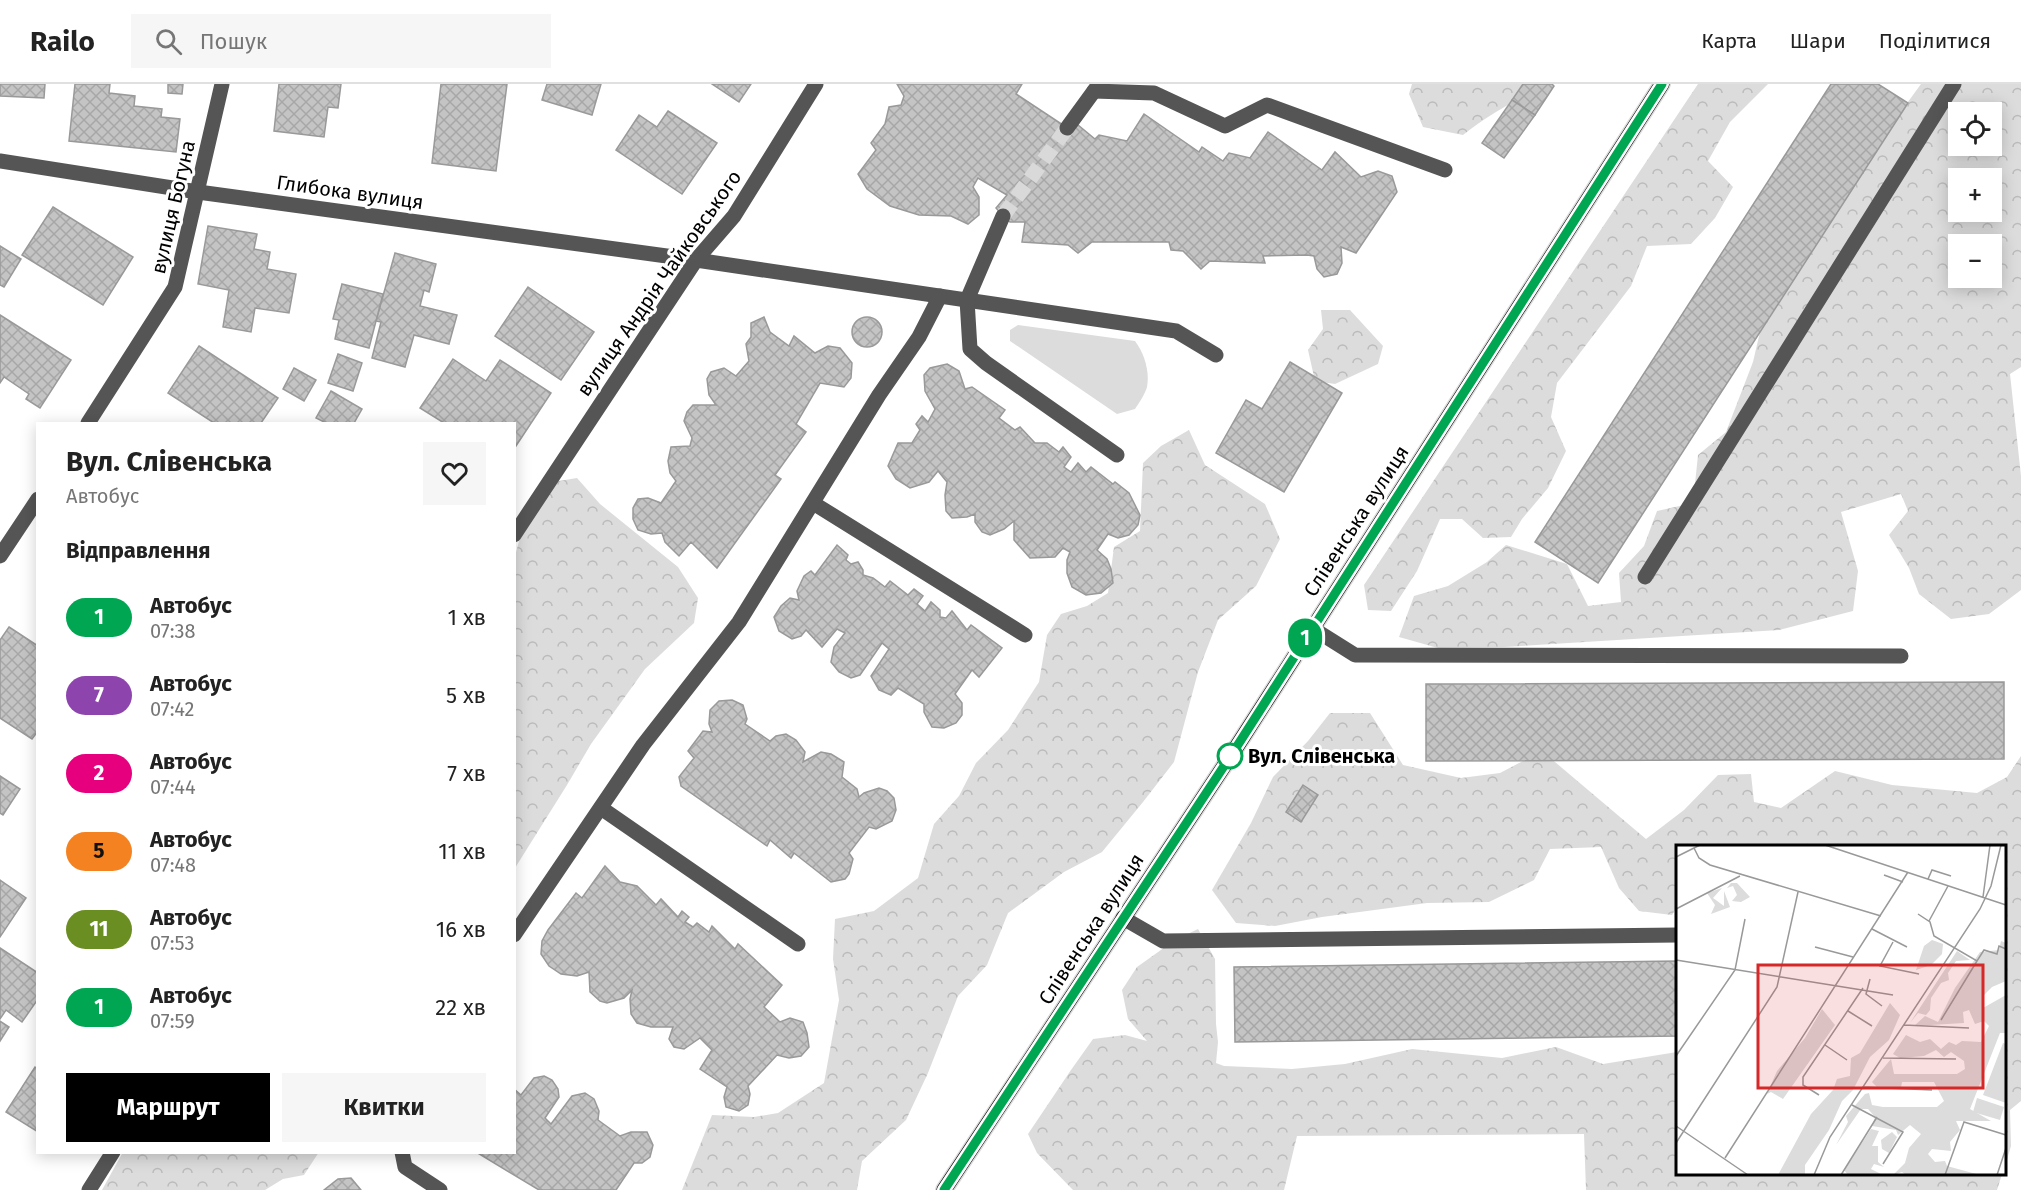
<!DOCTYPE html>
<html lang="uk">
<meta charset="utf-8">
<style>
body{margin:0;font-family:"Fira Sans",sans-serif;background:#f6f6f6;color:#222;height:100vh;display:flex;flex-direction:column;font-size:22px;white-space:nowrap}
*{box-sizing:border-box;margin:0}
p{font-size:20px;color:#767676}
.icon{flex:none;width:33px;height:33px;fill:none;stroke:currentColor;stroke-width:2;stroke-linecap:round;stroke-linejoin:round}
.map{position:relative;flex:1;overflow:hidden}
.panel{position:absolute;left:36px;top:338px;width:480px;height:732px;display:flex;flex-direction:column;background:#fff;border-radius:0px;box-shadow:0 3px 15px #0003}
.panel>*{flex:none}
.badge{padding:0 12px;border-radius:20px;font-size:21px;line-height:39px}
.buttons{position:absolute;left:1948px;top:18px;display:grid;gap:12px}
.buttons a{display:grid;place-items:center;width:54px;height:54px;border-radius:0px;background:#fff;box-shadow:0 3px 15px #0003;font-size:30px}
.map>.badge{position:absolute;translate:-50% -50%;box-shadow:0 0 0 3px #fff}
h2{padding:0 30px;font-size:22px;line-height:54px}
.round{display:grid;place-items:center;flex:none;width:63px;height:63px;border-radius:0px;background:#f6f6f6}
.headline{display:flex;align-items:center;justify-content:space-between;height:102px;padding:0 30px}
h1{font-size:28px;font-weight:700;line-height:45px}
.cta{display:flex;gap:12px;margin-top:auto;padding:12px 30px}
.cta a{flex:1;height:69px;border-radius:0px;background:#000;color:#fff;font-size:24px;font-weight:700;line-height:69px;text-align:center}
.cta a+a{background:#f6f6f6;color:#222}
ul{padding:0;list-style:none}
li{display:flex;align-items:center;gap:18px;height:78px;padding:0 30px}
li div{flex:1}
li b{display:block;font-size:22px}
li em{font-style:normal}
li .badge{min-width:66px;font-weight:700;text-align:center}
header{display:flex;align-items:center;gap:36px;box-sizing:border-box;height:84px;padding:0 30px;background:#fff;border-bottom:2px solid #e0e0e0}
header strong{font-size:28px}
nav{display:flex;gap:33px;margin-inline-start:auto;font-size:21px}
.search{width:420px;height:54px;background:#f6f6f6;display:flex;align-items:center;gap:15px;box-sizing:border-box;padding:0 21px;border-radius:0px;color:#767676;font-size:22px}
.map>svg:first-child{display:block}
</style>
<header>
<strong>Railo</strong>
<div class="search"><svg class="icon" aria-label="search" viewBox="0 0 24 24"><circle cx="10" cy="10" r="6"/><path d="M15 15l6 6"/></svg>Пошук</div>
<nav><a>Карта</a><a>Шари</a><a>Поділитися</a></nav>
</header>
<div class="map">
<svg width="2021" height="1106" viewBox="0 0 2021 1106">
<defs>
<pattern id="forest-crowns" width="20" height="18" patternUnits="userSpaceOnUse" patternTransform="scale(1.5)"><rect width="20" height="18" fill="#dcdcdc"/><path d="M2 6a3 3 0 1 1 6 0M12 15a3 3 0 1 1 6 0" fill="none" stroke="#bbb"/></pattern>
<pattern id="building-cross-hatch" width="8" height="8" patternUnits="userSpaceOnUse" patternTransform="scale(1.5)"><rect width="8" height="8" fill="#c4c4c4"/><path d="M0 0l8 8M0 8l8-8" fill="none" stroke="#a7a7a7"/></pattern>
</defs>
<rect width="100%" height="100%" fill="#fff"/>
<path fill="#dcdcdc" d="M 1018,241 L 1135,257 C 1144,269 1150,287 1147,303 C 1145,310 1139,319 1135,325 L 1117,330 L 1010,257 L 1010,246 Z"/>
<g fill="url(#forest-crowns)" fill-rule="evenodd">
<path d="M 1412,0 L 1551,0 C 1519,13 1490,30 1463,51 L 1423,43 L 1409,10 Z"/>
<path d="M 1698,0 L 1768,0 L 1730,38 L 1708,77 L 1733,103 L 1715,134 L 1691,160 L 1647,162 L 1631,202 L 1557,299 L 1551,333 L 1566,367 L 1548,404 L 1522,435 L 1511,453 L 1483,454 L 1462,435 L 1440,435 L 1417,487 L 1391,527 L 1368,526 L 1364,501 Z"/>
<path d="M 1921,0 L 2021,0 L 2021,283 L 2010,290 L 2021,392 L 2021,506 L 1989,530 L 1951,535 L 1919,510 L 1909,484 L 1889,451 L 1908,427 L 1901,410 L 1841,428 L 1858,487 L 1853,527 L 1779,546 L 1504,563 L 1438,564 L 1399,553 L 1414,512 L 1448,502 L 1487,478 L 1506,461 L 1567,480 L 1588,522 L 1621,518 L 1619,489 L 1644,462 L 1657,427 L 1693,419 L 1698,371 L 1726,348 L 1753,278 L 1769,209 ZM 1959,28 L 1992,28 L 1992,62 L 1959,62 ZM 1959,94 L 1992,94 L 1992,128 L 1959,128 ZM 1959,160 L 1992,160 L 1992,194 L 1959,194 Z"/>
<path d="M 1321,226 L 1350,226 L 1383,262 L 1378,280 L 1335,300 L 1315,297 L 1308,266 L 1323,245 Z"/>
<path d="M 1189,346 L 1205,381 L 1265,420 L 1280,455 L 1256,502 L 1218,536 L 1198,588 L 1174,678 L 1143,718 L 1102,768 L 1064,788 L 1008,829 L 987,881 L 958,912 L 928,989 L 906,1036 L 862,1077 L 857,1106 L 682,1106 L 712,1031 L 754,1033 L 778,1029 L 824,999 L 839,916 L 833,875 L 835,835 L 874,827 L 918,794 L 934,740 L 959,712 L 976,679 L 1008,646 L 1039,598 L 1047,551 L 1061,530 L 1087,522 L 1108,509 L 1114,463 L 1140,447 L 1143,379 L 1161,362 Z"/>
<path d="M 577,394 L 600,420 L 678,483 L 698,514 L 694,539 L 645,585 L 591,660 L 567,701 L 515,784 L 515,472 L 529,421 L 541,400 Z"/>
<path d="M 1330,629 L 1370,629 L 1403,681 L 1461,694 L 1500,689 L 1542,667 L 1646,755 L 1684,726 L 1718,691 L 1751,690 L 1754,718 L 1781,724 L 1835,687 L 1892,701 L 1977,709 L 2007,693 L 2021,672 L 2021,1017 L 2010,1026 L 2011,1062 L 2005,1082 L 2004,762 L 1678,762 L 1677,823 L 1672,831 L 1639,827 L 1619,804 L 1601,763 L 1550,765 L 1534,796 L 1489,818 L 1427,819 L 1322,833 L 1275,842 L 1236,839 L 1212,806 L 1251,739 L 1273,693 L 1308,657 Z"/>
<path d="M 1198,845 L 1215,875 L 1216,940 L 1218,958 L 1216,979 L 1224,982 L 1292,985 L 1345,980 L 1412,965 L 1502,974 L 1556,963 L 1603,980 L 1677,968 L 1678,1090 L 2002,1090 L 1997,1106 L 1586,1106 L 1584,1050 L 1297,1052 L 1284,1106 L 1073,1106 L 1037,1069 L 1028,1050 L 1071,986 L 1093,955 L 1125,951 L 1147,957 L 1128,935 L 1122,906 L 1137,883 L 1175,856 Z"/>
<path d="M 123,1068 L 319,1068 L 304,1091 L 283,1095 L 265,1106 L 102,1106 Z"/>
</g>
<g fill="url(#building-cross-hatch)" stroke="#999" stroke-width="1.5">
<path d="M 0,0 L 45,0 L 44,14 L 0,12 Z"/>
<path d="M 75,0 L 110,0 L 109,9 L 135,12 L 134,22 L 162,25 L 161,33 L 180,35 L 176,68 L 69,57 Z"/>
<path d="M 168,0 L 183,0 L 182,10 L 168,9 Z"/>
<path d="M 279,0 L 341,0 L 338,24 L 328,23 L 324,53 L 274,47 Z"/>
<path d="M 441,0 L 507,0 L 496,87 L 432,79 Z"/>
<path d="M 547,0 L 601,0 L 592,31 L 542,16 Z"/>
<path d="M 712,0 L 751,0 L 739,18 Z"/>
<path d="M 897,0 L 1022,0 L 1016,10 L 1072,47 L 1078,41 L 1095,55 L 1099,51 L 1127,57 L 1144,30 L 1199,68 L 1202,63 L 1223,77 L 1229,69 L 1250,74 L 1268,48 L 1322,86 L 1335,68 L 1361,93 L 1378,87 L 1392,92 L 1397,108 L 1356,169 L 1341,163 L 1342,179 L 1337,190 L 1324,193 L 1317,185 L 1314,172 L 1307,171 L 1263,172 L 1265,179 L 1210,177 L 1201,185 L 1183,167 L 1171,166 L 1169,158 L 1092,158 L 1078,169 L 1068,161 L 1022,158 L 1025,138 L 1010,138 L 1003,132 L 996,124 L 1007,111 L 978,94 L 973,103 L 979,113 L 979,131 L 968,140 L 951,132 L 919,131 L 890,122 L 867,105 L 858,90 L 876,66 L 871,59 L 885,40 L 889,23 L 901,21 L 904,12 Z"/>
<path d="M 1523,0 L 1552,0 L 1554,2 L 1535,31 L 1512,16 Z"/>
<path d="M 1831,0 L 1878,0 L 1908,19 L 1598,499 L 1535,458 Z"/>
<path d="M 1512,16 L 1535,31 L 1504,74 L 1482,59 Z"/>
<path d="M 668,27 L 717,59 L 682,110 L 616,66 L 639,31 L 657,43 Z"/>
<path d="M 53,123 L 133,173 L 103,221 L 22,171 Z"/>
<path d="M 208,142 L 257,150 L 254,165 L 270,168 L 267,185 L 296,190 L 289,229 L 255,224 L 251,248 L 223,243 L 229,206 L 198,200 Z"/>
<path d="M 0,162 L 21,175 L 4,203 L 0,201 Z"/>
<path d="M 395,169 L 436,180 L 429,208 L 424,206 L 420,222 L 457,231 L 449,260 L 414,251 L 405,283 L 372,274 L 381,238 L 376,237 Z"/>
<path d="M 342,200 L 383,210 L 369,264 L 335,255 L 339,236 L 333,235 Z"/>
<path d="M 528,203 L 594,248 L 561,296 L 495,252 Z"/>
<path d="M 0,231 L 71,276 L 40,324 L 26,315 L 29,310 L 4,293 L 0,299 Z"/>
<circle cx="867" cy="248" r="15"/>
<path d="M 764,233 L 770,248 L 789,262 L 794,252 L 815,269 L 828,262 L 840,264 L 852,279 L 851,294 L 844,303 L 820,299 L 796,340 L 806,348 L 775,391 L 781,395 L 717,484 L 691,458 L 679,472 L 665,458 L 662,449 L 651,450 L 638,446 L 633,435 L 633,424 L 638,415 L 648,414 L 661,419 L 676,397 L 670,389 L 668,377 L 671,363 L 690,362 L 692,354 L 684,337 L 687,328 L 693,321 L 716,321 L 709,311 L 707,295 L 711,288 L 724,284 L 736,292 L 749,277 L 746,260 L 751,253 L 751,239 Z"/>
<path d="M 199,262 L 278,314 L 261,339 L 214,339 L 168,309 Z"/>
<path d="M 338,270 L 362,279 L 353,307 L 328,299 Z"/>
<path d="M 453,275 L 486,297 L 500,276 L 551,309 L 514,365 L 514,339 L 444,339 L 420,324 Z"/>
<path d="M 1290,278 L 1342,309 L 1284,408 L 1216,369 L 1246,316 L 1262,325 Z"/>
<path d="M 947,280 L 959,287 L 965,305 L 972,303 L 1005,326 L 999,334 L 1015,346 L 1020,343 L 1035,359 L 1047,359 L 1059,368 L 1063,363 L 1071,373 L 1064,383 L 1071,388 L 1078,379 L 1086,388 L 1091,383 L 1113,400 L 1115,398 L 1129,409 L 1140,431 L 1138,441 L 1129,451 L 1118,454 L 1108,450 L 1097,466 L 1107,475 L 1111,485 L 1113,499 L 1101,509 L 1086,511 L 1072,503 L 1067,489 L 1067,476 L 1070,468 L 1063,464 L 1055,473 L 1030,474 L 1014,456 L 1014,437 L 1004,445 L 990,451 L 982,448 L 975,438 L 975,430 L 967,433 L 952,434 L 946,427 L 945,411 L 947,398 L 938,387 L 929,398 L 910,404 L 896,395 L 888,382 L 898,359 L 912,359 L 920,346 L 916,340 L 922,332 L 928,338 L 935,325 L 925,307 L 924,291 L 930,284 Z"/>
<path d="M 294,284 L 316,296 L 304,317 L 283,305 Z"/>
<path d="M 331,307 L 362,325 L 354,339 L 326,339 L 316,334 Z"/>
<path d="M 837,461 L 848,471 L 846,476 L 851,480 L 858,478 L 863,486 L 863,491 L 873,494 L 885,503 L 890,497 L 908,511 L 914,505 L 923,512 L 917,520 L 925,527 L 931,518 L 940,526 L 940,533 L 946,534 L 952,527 L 967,546 L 971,541 L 1002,564 L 979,593 L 972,586 L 955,610 L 962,619 L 962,631 L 956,639 L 944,644 L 932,643 L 924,628 L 924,620 L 898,604 L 891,611 L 879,606 L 871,592 L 889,565 L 882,559 L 860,591 L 851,594 L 839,588 L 831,578 L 834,563 L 845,549 L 837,545 L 822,563 L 806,546 L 801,552 L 792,555 L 779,547 L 774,533 L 781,522 L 790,514 L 799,516 L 797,507 L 804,492 L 811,487 L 815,491 Z"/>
<path d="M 9,543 L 38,562 L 38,647 L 32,655 L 0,634 L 0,556 Z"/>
<path d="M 2004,598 L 2004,675 L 1426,677 L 1426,600 Z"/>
<path d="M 732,616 L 743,621 L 747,635 L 745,640 L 770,657 L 776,652 L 786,650 L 796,656 L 805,668 L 803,678 L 821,668 L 831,670 L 844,678 L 842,693 L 857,705 L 859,713 L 864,709 L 879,704 L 887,707 L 894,714 L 896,726 L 892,737 L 876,745 L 869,743 L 849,769 L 853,775 L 849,790 L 845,795 L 831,798 L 794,769 L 791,774 L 770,756 L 767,762 L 681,702 L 679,693 L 694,674 L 688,667 L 703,647 L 712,648 L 709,640 L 710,626 L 719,617 Z"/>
<path d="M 0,692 L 20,705 L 3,731 L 0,729 Z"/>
<path d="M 1303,701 L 1318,711 L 1301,738 L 1286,728 Z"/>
<path d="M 605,782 L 620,798 L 637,802 L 656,821 L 661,815 L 678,833 L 682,827 L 689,833 L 685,838 L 693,843 L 697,839 L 709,848 L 712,842 L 735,865 L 738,860 L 782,901 L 764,923 L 780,938 L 790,934 L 803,938 L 807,949 L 809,963 L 801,972 L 789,974 L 777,971 L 748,1002 L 750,1010 L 748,1021 L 739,1027 L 726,1023 L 724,1013 L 727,1003 L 700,985 L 712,966 L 700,954 L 684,965 L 674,963 L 669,955 L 673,943 L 651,943 L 637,939 L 631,930 L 630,915 L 632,906 L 624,914 L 607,919 L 600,917 L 590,908 L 589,888 L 577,892 L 561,890 L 549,882 L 541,870 L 542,857 L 548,846 L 576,809 L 582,814 Z"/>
<path d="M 0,796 L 26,814 L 0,853 Z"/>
<path d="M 0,864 L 38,889 L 38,915 L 22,938 L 6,926 L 0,935 Z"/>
<path d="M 1678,877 L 1678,952 L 1235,958 L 1234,883 Z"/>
<path d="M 0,937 L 9,943 L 0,957 Z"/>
<path d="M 35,983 L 38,985 L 38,1048 L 6,1028 Z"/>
<path d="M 544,992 L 552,996 L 558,1005 L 559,1013 L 545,1034 L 551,1040 L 572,1012 L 585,1009 L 594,1015 L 599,1027 L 598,1036 L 620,1052 L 631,1048 L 647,1048 L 653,1061 L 650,1073 L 642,1079 L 634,1079 L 616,1106 L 539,1106 L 476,1068 L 514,1068 L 514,1005 L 521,1011 L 534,994 Z"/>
<path d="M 351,1094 L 361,1106 L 324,1106 L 338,1095 Z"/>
</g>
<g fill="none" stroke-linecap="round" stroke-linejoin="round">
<path stroke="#d9d9d9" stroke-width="15" stroke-dasharray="15 8" stroke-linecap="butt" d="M 1003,132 L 1067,44"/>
<defs>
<path id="major" d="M 944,1106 L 1232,670 L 1662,0"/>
</defs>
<use href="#major" stroke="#dbdbdb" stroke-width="18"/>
<g stroke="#555" stroke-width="15">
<path d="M 1099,0 L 1094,7 L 1154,9 L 1225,42 L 1267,21 L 1445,86"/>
<path d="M 1067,44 L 1094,7"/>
<path d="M 0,77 L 198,108 L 696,176 L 1176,247 L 1216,271"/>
<path d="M 1003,132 L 967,216 L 970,265 L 986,279 L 1117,371"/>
<path d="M 88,339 L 175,203 L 222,0"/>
<path d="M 813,419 L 1025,551"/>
<path d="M 514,451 L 696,176 L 734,132 L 816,0"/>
<path d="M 0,472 L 38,415"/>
<path d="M 1645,493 L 1954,0"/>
<path d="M 1312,544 L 1355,571 L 1901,572"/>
<path d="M 601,724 L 798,860"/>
<path d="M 1123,834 L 1163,857 L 1678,851"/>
<path d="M 514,851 L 643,661 L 739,538 L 879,311 L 919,253 L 940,212"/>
<path d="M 402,1068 L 405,1083 L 440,1106"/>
<path d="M 89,1106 L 113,1068"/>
</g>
<use href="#major" stroke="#000" stroke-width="15"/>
</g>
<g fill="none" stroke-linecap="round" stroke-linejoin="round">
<defs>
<path id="line" d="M 944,1106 L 1232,670 L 1662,0"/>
</defs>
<use href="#line" stroke="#fff" stroke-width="14"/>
<use href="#line" stroke="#00a651" stroke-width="9"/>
</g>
<circle fill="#fff" stroke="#00a651" stroke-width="3" cx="1230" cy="672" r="12"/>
<g text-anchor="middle" stroke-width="6" stroke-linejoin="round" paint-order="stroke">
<g font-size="20" fill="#000" stroke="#fff">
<text transform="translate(350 108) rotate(8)" y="7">Глибока вулиця</text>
<text transform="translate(173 123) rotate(-77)" y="7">вулиця Богуна</text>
<text transform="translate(659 199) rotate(-55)" y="7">вулиця Андрія Чайковського</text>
<text transform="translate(1356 437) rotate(-57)" y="7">Слівенська вулиця</text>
<text transform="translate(1091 845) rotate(-57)" y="7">Слівенська вулиця</text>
</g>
<g font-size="20" font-weight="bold" fill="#000" stroke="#fff" text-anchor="start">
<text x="1248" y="679">Вул. Слівенська</text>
</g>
</g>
<g transform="translate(1676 761)">
<rect width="330" height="330" fill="#fff"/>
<path d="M 327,198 L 330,199 L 330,258 L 307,250 ZM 301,253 L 328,262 L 324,275 L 297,267 Z" fill="#dcdcdc"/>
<path d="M 55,38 L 61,38 L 74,52 L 65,57 L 56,56 L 61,50 L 57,41 L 51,43 ZM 46,43 L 37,53 L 48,61 L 48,46 L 54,62 L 35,69 L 39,60 L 31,48 ZM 256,95 L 267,99 L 266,109 L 255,120 L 240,125 L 248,101 ZM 325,96 L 330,98 L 330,136 L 316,142 L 306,152 L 307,163 L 330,150 L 330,188 L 324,188 L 294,264 L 315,276 L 280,276 L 284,285 L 274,297 L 275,306 L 256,304 L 252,309 L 259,317 L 269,316 L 271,321 L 304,330 L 230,330 L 226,327 L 217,330 L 229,318 L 233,303 L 245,289 L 234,280 L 222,290 L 220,285 L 196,281 L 199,272 L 192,264 L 185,264 L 160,300 L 172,277 L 170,271 L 189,249 L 193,248 L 196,260 L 207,262 L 261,262 L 268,256 L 258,237 L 226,237 L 225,243 L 202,243 L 196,237 L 215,214 L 218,229 L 281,229 L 289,224 L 288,216 L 275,207 L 268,212 L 260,205 L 248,211 L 224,213 L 217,209 L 230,190 L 244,197 L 254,194 L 265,204 L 273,197 L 280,200 L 286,196 L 305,197 L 313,181 L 308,176 L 299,179 L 293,165 L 287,167 L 288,178 L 238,181 L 249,171 L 262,177 L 279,143 L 304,107 L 323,105 ZM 281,106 L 294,115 L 280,116 L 272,128 L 273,135 L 265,138 L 255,153 L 254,165 L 250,170 L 242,168 L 234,178 ZM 214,158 L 224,170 L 213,195 L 194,212 L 177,245 L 166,256 L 153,285 L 129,320 L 129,330 L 102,330 L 135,269 L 157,245 L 161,234 L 174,231 L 175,213 L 184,208 ZM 146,164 L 159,180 L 107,254 L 95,247 L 91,249 L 101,226 L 129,193 ZM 195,284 L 203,286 L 196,301 L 202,301 L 202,317 L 208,322 L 198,319 L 195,324 L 207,330 L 172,330 L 168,325 ZM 216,287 L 221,292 L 213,308 L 206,304 L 205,295 Z" fill="#dcdcdc"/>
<path fill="none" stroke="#999" stroke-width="1.5" d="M 149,0 L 330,60M 18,3 L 23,13 L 34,20 L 205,71M 0,12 L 24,0M 208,30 L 227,37M 252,34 L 256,25 L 275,31M 307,52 L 314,0M 0,64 L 64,31M 242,69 L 254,77 L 258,91 L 301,116 L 308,105 L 321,109 L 323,101 L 330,104M 253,76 L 272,41M 196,84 L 231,102M 217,97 L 204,121 L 243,129M 139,102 L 177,112M 0,115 L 217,150M 194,134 L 190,149 L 206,161M 172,166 L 196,181M 265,175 L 301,116M 228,180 L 293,183M 149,200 L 171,215M 0,211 L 59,125 L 69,74M 207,213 L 280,214M 187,242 L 256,245M 143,250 L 127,240 L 127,232 L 187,143M 176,260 L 227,287 L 207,319M 0,281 L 72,330M 0,298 L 101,142 L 122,47M 49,313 L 232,27M 138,330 L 154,292 L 304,64 L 315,41 L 325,0M 165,330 L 201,272M 269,330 L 288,277 L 330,290M 321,330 L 330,303"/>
<path fill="#d62828" fill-opacity="0.15" stroke="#d62828" stroke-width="3" d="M 82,120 L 307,120 L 307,243 L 82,243 Z"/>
<rect width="330" height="330" fill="none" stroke="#000" stroke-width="3"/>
</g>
</svg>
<div class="buttons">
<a><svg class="icon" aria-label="locate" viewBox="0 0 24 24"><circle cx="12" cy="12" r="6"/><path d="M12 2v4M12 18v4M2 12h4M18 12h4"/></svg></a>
<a>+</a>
<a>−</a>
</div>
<b class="badge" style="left:1305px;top:554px;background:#00a651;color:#fff">1</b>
<section class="panel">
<div class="headline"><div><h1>Вул. Слівенська</h1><p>Автобус</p></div><a class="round"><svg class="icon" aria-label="heart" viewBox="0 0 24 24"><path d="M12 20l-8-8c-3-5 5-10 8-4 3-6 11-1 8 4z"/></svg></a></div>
<h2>Відправлення</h2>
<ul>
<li><span class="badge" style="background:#00a651;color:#fff">1</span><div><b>Автобус</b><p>07:38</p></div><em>1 хв</em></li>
<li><span class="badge" style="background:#8e44ad;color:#fff">7</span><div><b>Автобус</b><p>07:42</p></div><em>5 хв</em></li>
<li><span class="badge" style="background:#e6007e;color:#fff">2</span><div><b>Автобус</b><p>07:44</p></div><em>7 хв</em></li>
<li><span class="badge" style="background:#f58220;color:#111">5</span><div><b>Автобус</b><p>07:48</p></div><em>11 хв</em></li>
<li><span class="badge" style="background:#6b8e23;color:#fff">11</span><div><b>Автобус</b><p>07:53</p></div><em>16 хв</em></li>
<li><span class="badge" style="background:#00a651;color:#fff">1</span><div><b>Автобус</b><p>07:59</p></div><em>22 хв</em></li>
</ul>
<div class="cta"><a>Маршрут</a><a>Квитки</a></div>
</section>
</div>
